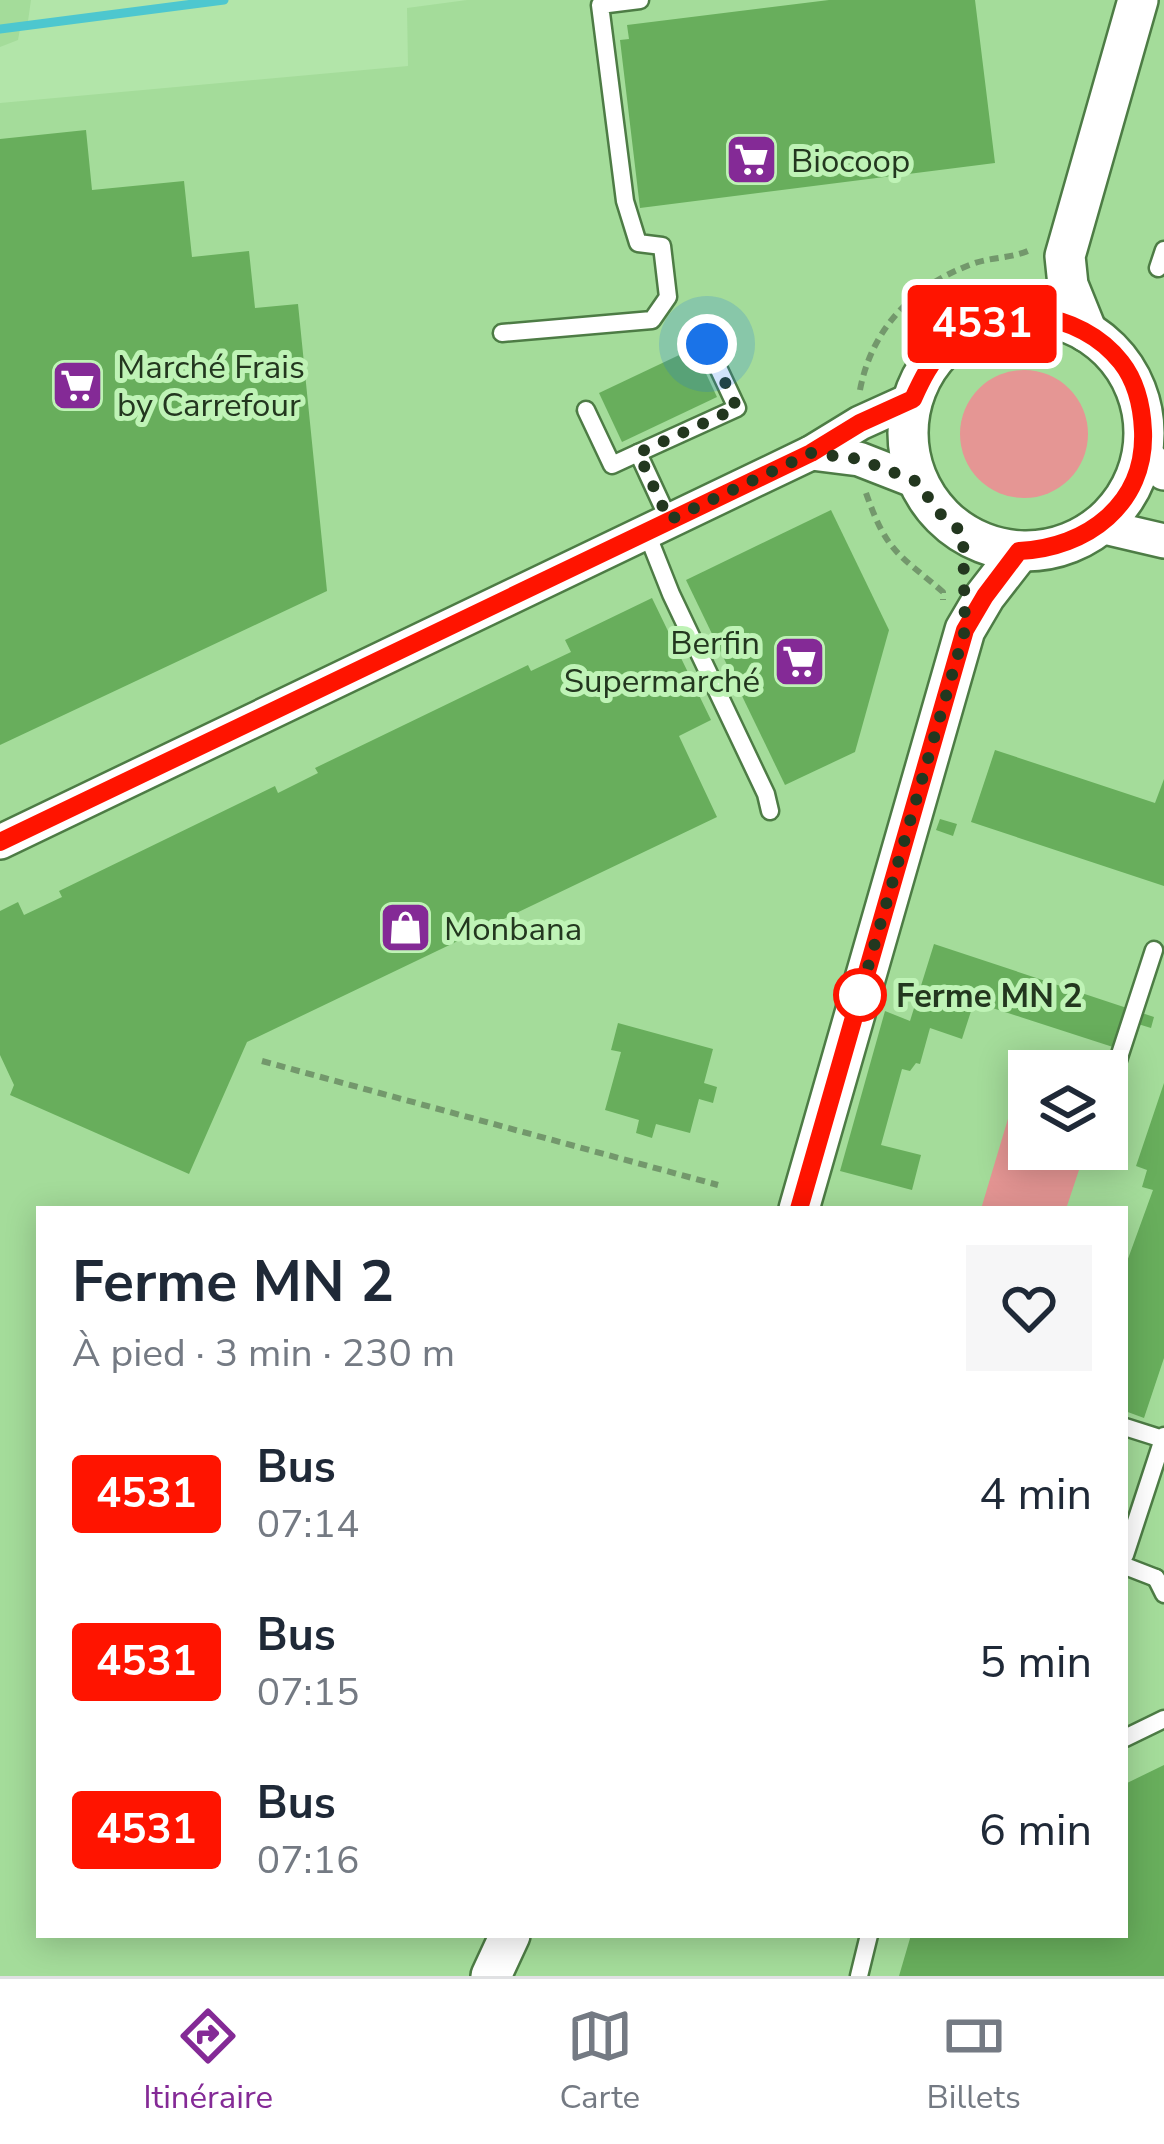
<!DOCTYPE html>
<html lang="fr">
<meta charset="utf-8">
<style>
body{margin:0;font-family:"Nunito Sans",sans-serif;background:#f6f6f7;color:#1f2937;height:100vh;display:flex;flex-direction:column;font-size:45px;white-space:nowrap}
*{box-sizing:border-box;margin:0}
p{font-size:39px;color:#747a83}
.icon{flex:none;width:66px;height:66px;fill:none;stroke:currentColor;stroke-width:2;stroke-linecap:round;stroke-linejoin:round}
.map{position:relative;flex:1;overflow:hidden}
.drawer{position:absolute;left:36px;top:1206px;width:1092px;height:732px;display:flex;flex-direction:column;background:#fff;border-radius:0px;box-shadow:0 6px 30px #0003}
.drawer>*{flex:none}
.badge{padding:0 24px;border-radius:9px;font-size:42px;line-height:78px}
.tools{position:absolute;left:1008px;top:1050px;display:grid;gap:24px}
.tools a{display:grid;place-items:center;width:120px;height:120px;border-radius:0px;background:#fff;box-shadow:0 6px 30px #0003;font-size:60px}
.you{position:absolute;width:60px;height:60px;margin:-30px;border:9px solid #fff;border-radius:50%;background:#1a73e8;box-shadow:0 0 0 18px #1a73e833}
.map>.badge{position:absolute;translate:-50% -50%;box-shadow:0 0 0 6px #fff}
.round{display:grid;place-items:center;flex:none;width:126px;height:126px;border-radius:0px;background:#f6f6f7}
.headline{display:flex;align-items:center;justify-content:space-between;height:204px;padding:0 36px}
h1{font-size:57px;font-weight:700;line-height:90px}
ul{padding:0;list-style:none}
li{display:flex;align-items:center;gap:36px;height:168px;padding:0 36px}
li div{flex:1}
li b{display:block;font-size:45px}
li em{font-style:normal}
li .badge{min-width:132px;font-weight:700;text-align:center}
.dock{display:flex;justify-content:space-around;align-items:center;height:168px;border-top:3px solid #e0e1e3;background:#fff;font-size:33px;color:#747a83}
.dock a{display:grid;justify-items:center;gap:6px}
.dock .current{color:#842a96}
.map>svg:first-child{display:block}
</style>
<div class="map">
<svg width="1164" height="1976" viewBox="0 0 1164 1976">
<rect width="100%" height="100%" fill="#b2e5a9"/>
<g fill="#a4dc9a" fill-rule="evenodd">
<path d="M 0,0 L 31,0 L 28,21 L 21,23 L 18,40 L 0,47 Z"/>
<path d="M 467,0 L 1164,0 L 1164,1976 L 0,1976 L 0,103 L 408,66 L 407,8 ZM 1029,1071 L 1107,1071 L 1107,1149 L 1029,1149 ZM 39,1209 L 1125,1209 L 1125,1935 L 39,1935 Z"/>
</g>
<g fill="#e59694">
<circle cx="1024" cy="434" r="64"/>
<path d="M 1010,1112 L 1029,1118 L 1029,1149 L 1086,1149 L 1066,1209 L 981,1209 Z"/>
</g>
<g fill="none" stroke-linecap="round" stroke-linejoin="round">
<path stroke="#4dc7cf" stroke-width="9" d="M 0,29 L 224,0"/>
</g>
<g fill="#68ae5c">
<path d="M 829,0 L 975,0 L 995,163 L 640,208 L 620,40 L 629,39 L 627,25 Z"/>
<path d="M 86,130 L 92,190 L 184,181 L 192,257 L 249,251 L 255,308 L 298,304 L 327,591 L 0,745 L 0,139 Z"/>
<path d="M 694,348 L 717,397 L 622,442 L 599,393 Z"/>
<path d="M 831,510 L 889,630 L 855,752 L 785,785 L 686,580 Z"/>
<path d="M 652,598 L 711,720 L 679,736 L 717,817 L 247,1042 L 189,1174 L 10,1095 L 14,1085 L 0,1055 L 0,911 L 18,902 L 24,915 L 62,897 L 59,891 L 275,786 L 278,793 L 318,773 L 315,768 L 528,665 L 531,671 L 571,652 L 565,640 Z"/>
<path d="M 995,750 L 1155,803 L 1164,779 L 1164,886 L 971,822 Z"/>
<path d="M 940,819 L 957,824 L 953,836 L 936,830 Z"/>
<path d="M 934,944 L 1154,1017 L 1151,1028 L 1125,1020 L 1116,1048 L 974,1002 L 962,1039 L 930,1028 L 920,1064 L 916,1063 L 910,1071 L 902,1069 L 881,1145 L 921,1155 L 912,1190 L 840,1171 L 885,1011 L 910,1021 Z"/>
<path d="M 618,1023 L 713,1049 L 704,1083 L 717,1087 L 713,1103 L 699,1099 L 690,1133 L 656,1124 L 652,1138 L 636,1133 L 639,1120 L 605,1110 L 621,1052 L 611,1050 Z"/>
<path d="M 1164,1083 L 1164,1358 L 1144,1418 L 1125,1411 L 1125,1267 L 1153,1190 L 1142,1187 L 1147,1170 L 1136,1166 Z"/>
<path d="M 1164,1765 L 1164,1976 L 899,1976 L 911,1935 L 1125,1935 L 1125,1784 Z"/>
</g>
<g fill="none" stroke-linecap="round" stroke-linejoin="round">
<defs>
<g id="service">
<path d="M 1158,268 L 1164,250"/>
<path d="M 502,333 L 652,320 L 668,297 L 662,246 L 638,243 L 625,201 L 600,5 L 640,0"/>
<path d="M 586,410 L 612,465 L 638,453"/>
<path d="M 669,520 L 638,453 L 737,408 L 707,344"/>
<path d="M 646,531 L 671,594 L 766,794 L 770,811"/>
<path d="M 1107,1094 L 1154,950"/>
<path d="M 1125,1427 L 1163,1439"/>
<path d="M 1125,1555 L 1164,1436"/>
<path d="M 1125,1566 L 1156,1578"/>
<path d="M 1156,1578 L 1164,1594"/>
<path d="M 1125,1738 L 1164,1719"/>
<path d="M 859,1976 L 869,1935"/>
</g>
<g id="minor">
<path d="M 1143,452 L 1164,473"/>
<path d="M 811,453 L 859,459 L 918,482"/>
<path d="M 1100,526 L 1164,541"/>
<path d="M 0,842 L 811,453 L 860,423 L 913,399"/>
</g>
<g id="tertiary">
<circle cx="1026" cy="433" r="118"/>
<path d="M 1087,332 L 1068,285 L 1065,256 L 1138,0"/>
<path d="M 799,1209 L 965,630 L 985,596 L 1020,551"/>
<path d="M 491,1976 L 510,1935"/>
</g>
</defs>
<use href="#service" stroke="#4d7c45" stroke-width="21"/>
<use href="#minor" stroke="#4d7c45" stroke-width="38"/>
<use href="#tertiary" stroke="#4d7c45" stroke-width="44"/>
<g stroke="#73986c" stroke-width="6" stroke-dasharray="9 6" stroke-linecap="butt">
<path d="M 860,390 C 872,327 915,284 975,263 C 993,257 1013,258 1030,250"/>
<path d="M 866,493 C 887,553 898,553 943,592 L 943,600"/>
<path d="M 262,1061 L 718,1185"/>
</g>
<use href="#service" stroke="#fff" stroke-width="16"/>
<use href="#minor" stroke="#fff" stroke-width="33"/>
<use href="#tertiary" stroke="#fff" stroke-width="39"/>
</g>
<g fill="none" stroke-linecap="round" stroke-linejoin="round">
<defs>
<path id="line" d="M 0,842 L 811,453 L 860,423 L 913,399 C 922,379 931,361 947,345 C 997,299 1080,310 1121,362 C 1136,381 1142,407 1143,431 C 1146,504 1087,548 1019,551 L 985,596 L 965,630 L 799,1209"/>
</defs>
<use href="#line" stroke="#fff" stroke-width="27"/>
<use href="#line" stroke="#ff1400" stroke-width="18"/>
<path stroke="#23371f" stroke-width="12" stroke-dasharray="0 21.6" d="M 707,344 L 737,408 L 638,453 L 669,520 L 811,453 L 859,459 L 918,482 L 937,511 L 963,533 L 965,630 L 860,995"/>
</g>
<defs>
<symbol id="supermarket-square" viewBox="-11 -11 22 22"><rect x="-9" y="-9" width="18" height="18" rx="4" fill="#842a96" stroke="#bff3b6"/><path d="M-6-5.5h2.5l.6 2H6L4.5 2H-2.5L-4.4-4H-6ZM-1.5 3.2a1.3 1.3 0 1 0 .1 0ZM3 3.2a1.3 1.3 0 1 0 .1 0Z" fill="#fff"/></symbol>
<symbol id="shop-square" viewBox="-11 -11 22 22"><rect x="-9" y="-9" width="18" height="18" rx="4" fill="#842a96" stroke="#bff3b6"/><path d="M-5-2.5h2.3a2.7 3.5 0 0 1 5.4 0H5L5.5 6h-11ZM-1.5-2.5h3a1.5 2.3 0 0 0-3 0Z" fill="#fff"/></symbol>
</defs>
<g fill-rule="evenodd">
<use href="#supermarket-square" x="722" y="130" width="59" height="59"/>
<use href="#supermarket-square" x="48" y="356" width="59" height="59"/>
<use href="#supermarket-square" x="770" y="632" width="59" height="59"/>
<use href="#shop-square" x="376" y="898" width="59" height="59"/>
</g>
<circle fill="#fff" stroke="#ff1400" stroke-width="6" cx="860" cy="995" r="24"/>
<g text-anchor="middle" stroke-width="10" stroke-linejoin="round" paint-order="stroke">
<g font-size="33" fill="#23371f" stroke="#bff3b6" text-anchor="start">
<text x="791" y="172">Biocoop</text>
<text x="117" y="378">Marché Frais<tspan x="117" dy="38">by Carrefour</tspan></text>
<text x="760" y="654" text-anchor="end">Berfin<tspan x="760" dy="38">Supermarché</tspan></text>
<text x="444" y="940">Monbana</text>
</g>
<g font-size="33" font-weight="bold" fill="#23371f" stroke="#bff3b6" text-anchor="start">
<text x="896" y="1007">Ferme MN 2</text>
</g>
</g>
</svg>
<div class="tools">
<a><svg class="icon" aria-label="layers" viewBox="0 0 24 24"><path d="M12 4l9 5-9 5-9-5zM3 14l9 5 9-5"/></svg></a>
</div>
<div class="you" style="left:707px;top:344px"></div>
<b class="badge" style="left:982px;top:324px;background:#ff1400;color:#fff">4531</b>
<section class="drawer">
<div class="headline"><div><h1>Ferme MN 2</h1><p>À pied · 3 min · 230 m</p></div><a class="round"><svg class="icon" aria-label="heart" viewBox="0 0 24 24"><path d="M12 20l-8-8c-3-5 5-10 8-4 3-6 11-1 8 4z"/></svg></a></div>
<ul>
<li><span class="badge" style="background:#ff1400;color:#fff">4531</span><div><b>Bus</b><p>07:14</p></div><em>4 min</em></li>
<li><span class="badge" style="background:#ff1400;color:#fff">4531</span><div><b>Bus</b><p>07:15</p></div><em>5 min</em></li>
<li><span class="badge" style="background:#ff1400;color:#fff">4531</span><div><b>Bus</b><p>07:16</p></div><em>6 min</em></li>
</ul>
</section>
</div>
<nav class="dock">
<a class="current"><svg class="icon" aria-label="directions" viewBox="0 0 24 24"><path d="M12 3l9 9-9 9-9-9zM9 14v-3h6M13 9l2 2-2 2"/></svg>Itinéraire</a>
<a><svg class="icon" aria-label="map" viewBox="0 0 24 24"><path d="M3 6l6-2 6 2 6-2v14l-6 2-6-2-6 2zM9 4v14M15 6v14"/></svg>Carte</a>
<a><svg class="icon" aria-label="tickets" viewBox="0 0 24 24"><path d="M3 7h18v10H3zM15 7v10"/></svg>Billets</a>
</nav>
